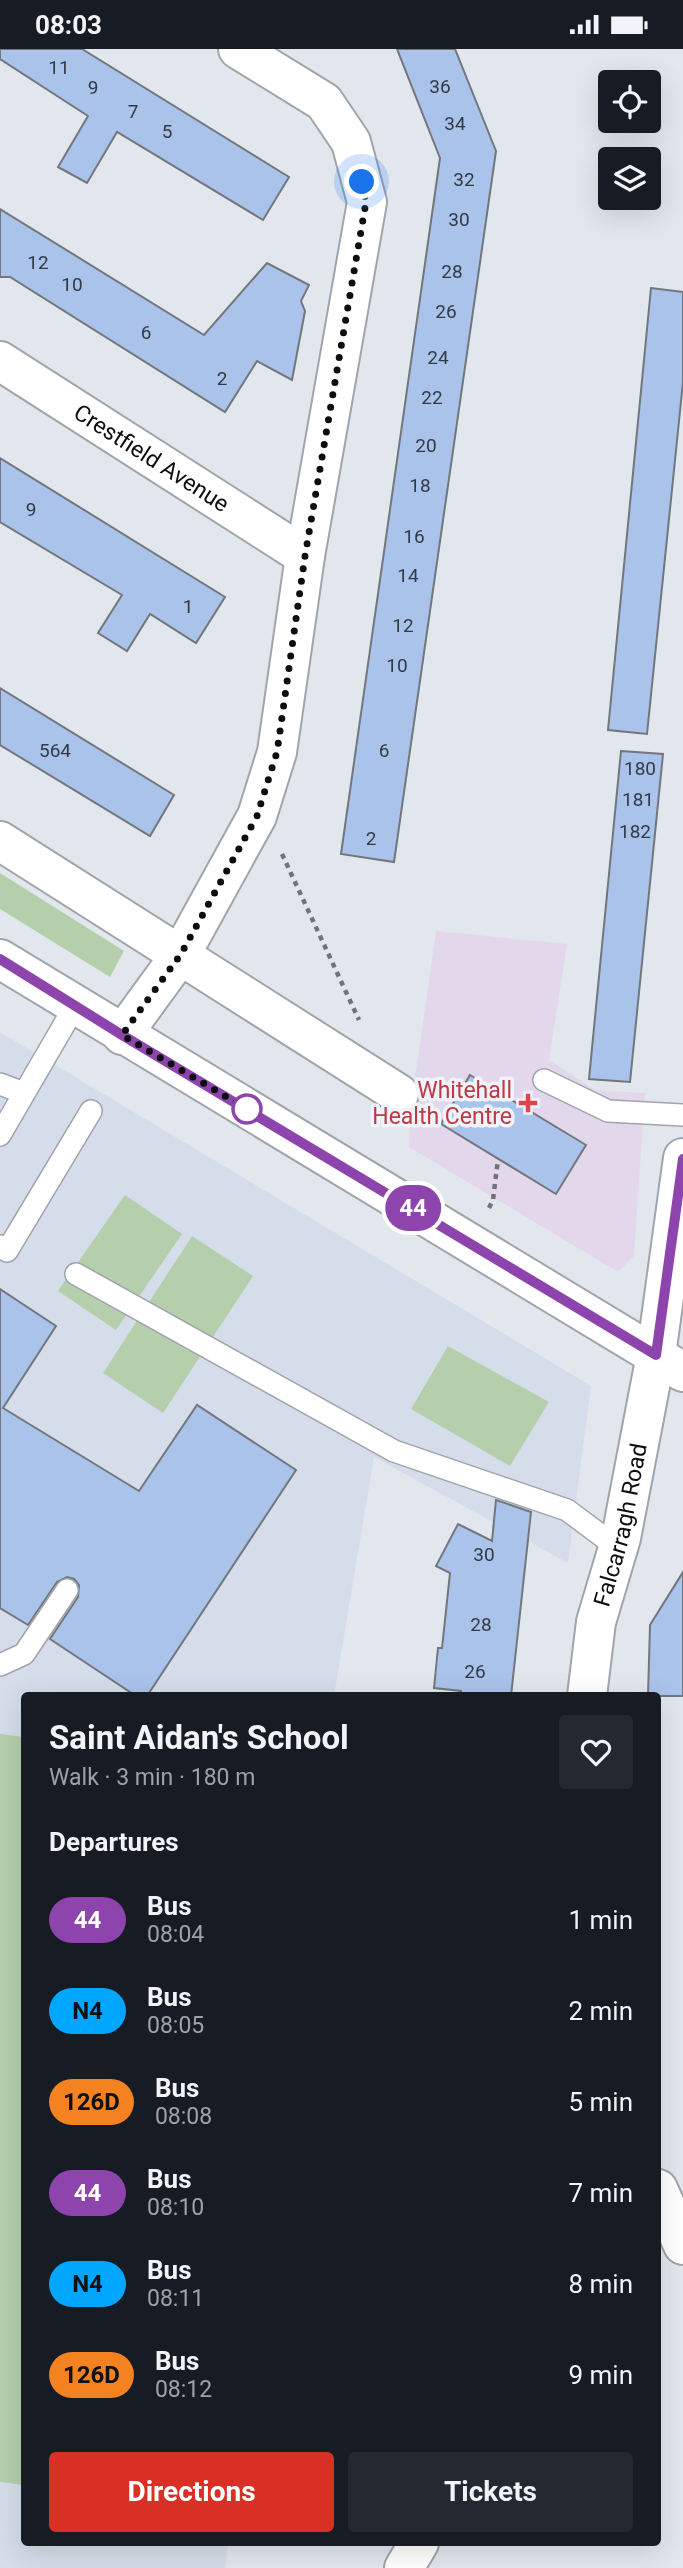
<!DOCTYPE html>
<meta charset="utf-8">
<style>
body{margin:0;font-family:Roboto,sans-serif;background:#242831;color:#f1f3f6;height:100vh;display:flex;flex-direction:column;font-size:26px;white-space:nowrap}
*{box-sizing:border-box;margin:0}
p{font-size:23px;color:#9ea1a6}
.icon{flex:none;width:38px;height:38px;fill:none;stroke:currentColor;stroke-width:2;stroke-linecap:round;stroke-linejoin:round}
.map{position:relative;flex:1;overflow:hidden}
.panel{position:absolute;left:21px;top:1643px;width:640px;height:854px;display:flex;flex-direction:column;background:#171b24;border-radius:7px;box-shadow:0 7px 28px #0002}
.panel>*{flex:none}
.badge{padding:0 14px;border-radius:23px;font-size:24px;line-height:46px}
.buttons{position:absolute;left:598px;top:21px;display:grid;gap:14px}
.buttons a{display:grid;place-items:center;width:63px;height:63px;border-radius:7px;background:#171b24;box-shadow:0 7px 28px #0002;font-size:35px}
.you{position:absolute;width:35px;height:35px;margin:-18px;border:5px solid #fff;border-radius:50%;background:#1a73e8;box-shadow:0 0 0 10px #1a73e833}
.map>.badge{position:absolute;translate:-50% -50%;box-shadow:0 0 0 4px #fff}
h2{padding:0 28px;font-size:26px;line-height:63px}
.round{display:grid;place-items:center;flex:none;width:74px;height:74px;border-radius:7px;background:#242831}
.headline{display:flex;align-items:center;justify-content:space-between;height:119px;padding:0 28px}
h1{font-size:33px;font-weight:700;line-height:52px}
.button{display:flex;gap:14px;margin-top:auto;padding:14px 28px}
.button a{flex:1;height:80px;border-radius:7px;background:#d93025;color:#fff;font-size:28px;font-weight:700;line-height:80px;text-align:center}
.button a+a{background:#242831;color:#f1f3f6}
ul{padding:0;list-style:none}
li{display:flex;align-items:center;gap:21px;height:91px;padding:0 28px}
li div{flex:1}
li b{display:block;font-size:26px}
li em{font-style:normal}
li .badge{min-width:77px;font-weight:700;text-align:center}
.status{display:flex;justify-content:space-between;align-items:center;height:49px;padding:0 35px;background:#171b24;direction:ltr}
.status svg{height:19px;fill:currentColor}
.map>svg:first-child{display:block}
</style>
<div class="status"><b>08:03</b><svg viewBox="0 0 49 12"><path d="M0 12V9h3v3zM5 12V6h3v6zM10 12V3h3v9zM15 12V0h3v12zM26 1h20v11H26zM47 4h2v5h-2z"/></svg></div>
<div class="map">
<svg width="683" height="2519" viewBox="0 0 683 2519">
<rect width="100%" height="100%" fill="#e2e7ed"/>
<path fill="#d5ddea" d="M 0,983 L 591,1337 L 568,1514 L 374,1408 L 334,1647 L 24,1647 L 24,2494 L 228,2494 L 225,2519 L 0,2519 Z"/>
<path fill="#e3d7ec" d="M 436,882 L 567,895 L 549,1011 L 595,1041 L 645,1044 L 634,1207 L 618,1223 L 409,1098 L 410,1065 Z"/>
<g fill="#b5cfad">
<path d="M 0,824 L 124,902 L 110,928 L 0,860 Z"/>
<path d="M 125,1146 L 182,1185 L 116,1281 L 58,1242 Z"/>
<path d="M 192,1187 L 253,1227 L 163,1364 L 103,1324 Z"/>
<path d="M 448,1297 L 549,1353 L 510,1417 L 411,1360 Z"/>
<path d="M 0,1685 L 24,1688 L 24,2436 L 0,2433 Z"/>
</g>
<g fill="#aac3ea" stroke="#73767c" stroke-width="2">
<path d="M 0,0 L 82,0 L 289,128 L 263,171 L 117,83 L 87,134 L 58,118 L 88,67 L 0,10 Z"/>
<path d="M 397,0 L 455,0 L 496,102 L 394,813 L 341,805 L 440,109 Z"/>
<path d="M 0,160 L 204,286 L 267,214 L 309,236 L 301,252 L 305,262 L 292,331 L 257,312 L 225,363 L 10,228 L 0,228 Z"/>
<path d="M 651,239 L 683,243 L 683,333 L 647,685 L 608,681 Z"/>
<path d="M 0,409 L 225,548 L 196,594 L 150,565 L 127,602 L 98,584 L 122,546 L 0,473 Z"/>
<path d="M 0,639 L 174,746 L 150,787 L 0,696 Z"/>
<path d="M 621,702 L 663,705 L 630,1033 L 589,1030 Z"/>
<path d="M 470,1026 L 586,1096 L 556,1145 L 441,1075 Z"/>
<path d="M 0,1240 L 56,1277 L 3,1359 L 139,1442 L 197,1356 L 296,1421 L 147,1647 L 136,1647 L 50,1590 L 78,1548 L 79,1536 L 74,1530 L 67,1528 L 57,1533 L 28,1576 L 0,1559 Z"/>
<path d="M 496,1451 L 531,1463 L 511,1647 L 461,1647 L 461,1642 L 434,1639 L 438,1599 L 442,1599 L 450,1524 L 436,1517 L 458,1475 L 492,1492 Z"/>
<path d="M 683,1523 L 683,1647 L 648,1647 L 650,1576 Z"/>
</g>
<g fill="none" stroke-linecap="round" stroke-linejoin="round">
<defs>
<g id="service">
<path d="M 544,1031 L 608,1062 L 683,1066"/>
<path d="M 0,1035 L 24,1044"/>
<path d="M 0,1086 L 75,957"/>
<path d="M 0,1197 L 7,1202 L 91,1062"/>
<path d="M 76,1225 L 394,1402 L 567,1461 L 618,1499"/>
<path d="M 0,1616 L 24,1605 L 67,1541"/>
</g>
<g id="minor">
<path id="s1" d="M 0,312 L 305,507"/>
<path d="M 0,792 L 399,1045"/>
<path d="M 122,986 L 181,905 L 257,767 L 277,703 L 305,507 L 367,153 L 351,93 L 324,53 L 238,0"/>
<path id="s2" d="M 587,1647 L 596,1573 L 621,1489 L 656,1306 L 683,1109"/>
<path d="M 658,2140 L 683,2196"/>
<path d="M 404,2519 L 419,2494"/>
</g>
<path id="secondary" d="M 0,910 L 683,1323"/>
</defs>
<use href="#service" stroke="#a0a4ab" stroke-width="24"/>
<use href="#minor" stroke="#a0a4ab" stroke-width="42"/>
<use href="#secondary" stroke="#a0a4ab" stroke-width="42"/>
<g stroke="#707478" stroke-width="4.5" stroke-dasharray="5 5" stroke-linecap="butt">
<path d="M 282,805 L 359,971"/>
<path d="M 489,1159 L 493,1151 L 498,1110"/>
</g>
<use href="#service" stroke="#fff" stroke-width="21"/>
<use href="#minor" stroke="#fff" stroke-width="38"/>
<use href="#secondary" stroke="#fff" stroke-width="38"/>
</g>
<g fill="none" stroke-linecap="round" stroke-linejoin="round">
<defs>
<path id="line" d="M 0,910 L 122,986 L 656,1306 L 683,1110"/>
</defs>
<use href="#line" stroke="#fff" stroke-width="16"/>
<use href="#line" stroke="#8e44ad" stroke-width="10"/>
<path stroke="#0b0d0f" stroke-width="7" stroke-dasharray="0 12.6" d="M 247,1060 L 122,986 L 181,905 L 257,767 L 277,703 L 305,507 L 366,153 L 362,133"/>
</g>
<path fill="#e0444e" stroke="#eff4fb" stroke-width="2.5" d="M524.5 1043.5h7v7h7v7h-7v7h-7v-7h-7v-7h7z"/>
<circle fill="#fff" stroke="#8e44ad" stroke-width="3.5" cx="247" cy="1060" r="14"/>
<g text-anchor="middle" stroke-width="7" stroke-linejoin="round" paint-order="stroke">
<g font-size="19" fill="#333a46">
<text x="59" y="25">11</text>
<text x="440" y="44">36</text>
<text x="93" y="45">9</text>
<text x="133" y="69">7</text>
<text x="455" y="81">34</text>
<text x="167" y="89">5</text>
<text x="464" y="137">32</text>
<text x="459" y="177">30</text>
<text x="38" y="220">12</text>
<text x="452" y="229">28</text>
<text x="72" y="242">10</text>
<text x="446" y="269">26</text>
<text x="146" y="290">6</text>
<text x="438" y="315">24</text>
<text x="222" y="336">2</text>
<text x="432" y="355">22</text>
<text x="426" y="403">20</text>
<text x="420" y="443">18</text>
<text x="31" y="467">9</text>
<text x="414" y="494">16</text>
<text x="408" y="533">14</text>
<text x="188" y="564">1</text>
<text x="403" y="583">12</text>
<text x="397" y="623">10</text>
<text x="55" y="708">564</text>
<text x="384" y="708">6</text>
<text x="640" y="726">180</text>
<text x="638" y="757">181</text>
<text x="635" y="789">182</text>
<text x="371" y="796">2</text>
<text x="484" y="1512">30</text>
<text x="481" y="1582">28</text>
<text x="475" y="1629">26</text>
</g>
<g font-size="23" fill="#0b0d0f" stroke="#eff4fb">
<text dy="8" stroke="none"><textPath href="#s1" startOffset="180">Crestfield Avenue</textPath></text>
<text dy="8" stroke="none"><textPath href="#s2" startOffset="175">Falcarragh Road</textPath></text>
</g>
<g font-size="23" fill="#be3a42" stroke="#eff4fb" text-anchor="end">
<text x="512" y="1049">Whitehall<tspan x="512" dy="26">Health Centre</tspan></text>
</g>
</g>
</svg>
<div class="buttons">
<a><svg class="icon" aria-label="locate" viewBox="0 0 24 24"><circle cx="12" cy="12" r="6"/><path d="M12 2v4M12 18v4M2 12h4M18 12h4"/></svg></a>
<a><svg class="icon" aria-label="layers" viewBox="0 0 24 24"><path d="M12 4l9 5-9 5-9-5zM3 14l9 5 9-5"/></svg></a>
</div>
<div class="you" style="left:362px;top:133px"></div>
<b class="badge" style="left:413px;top:1159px;background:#8e44ad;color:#fff">44</b>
<section class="panel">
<div class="headline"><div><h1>Saint Aidan's School</h1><p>Walk · 3 min · 180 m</p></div><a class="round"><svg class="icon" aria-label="heart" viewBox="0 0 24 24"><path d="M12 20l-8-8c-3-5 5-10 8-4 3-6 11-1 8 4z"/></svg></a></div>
<h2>Departures</h2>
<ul>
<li><span class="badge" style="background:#8e44ad;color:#fff">44</span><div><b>Bus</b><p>08:04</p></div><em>1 min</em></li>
<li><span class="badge" style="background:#00a6ff;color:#111">N4</span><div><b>Bus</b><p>08:05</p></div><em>2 min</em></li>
<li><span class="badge" style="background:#f58220;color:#111">126D</span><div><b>Bus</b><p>08:08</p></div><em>5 min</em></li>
<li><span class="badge" style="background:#8e44ad;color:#fff">44</span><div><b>Bus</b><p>08:10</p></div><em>7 min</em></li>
<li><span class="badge" style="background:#00a6ff;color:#111">N4</span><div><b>Bus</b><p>08:11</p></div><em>8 min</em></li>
<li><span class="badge" style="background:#f58220;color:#111">126D</span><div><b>Bus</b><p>08:12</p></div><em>9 min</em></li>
</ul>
<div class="button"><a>Directions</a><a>Tickets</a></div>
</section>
</div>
